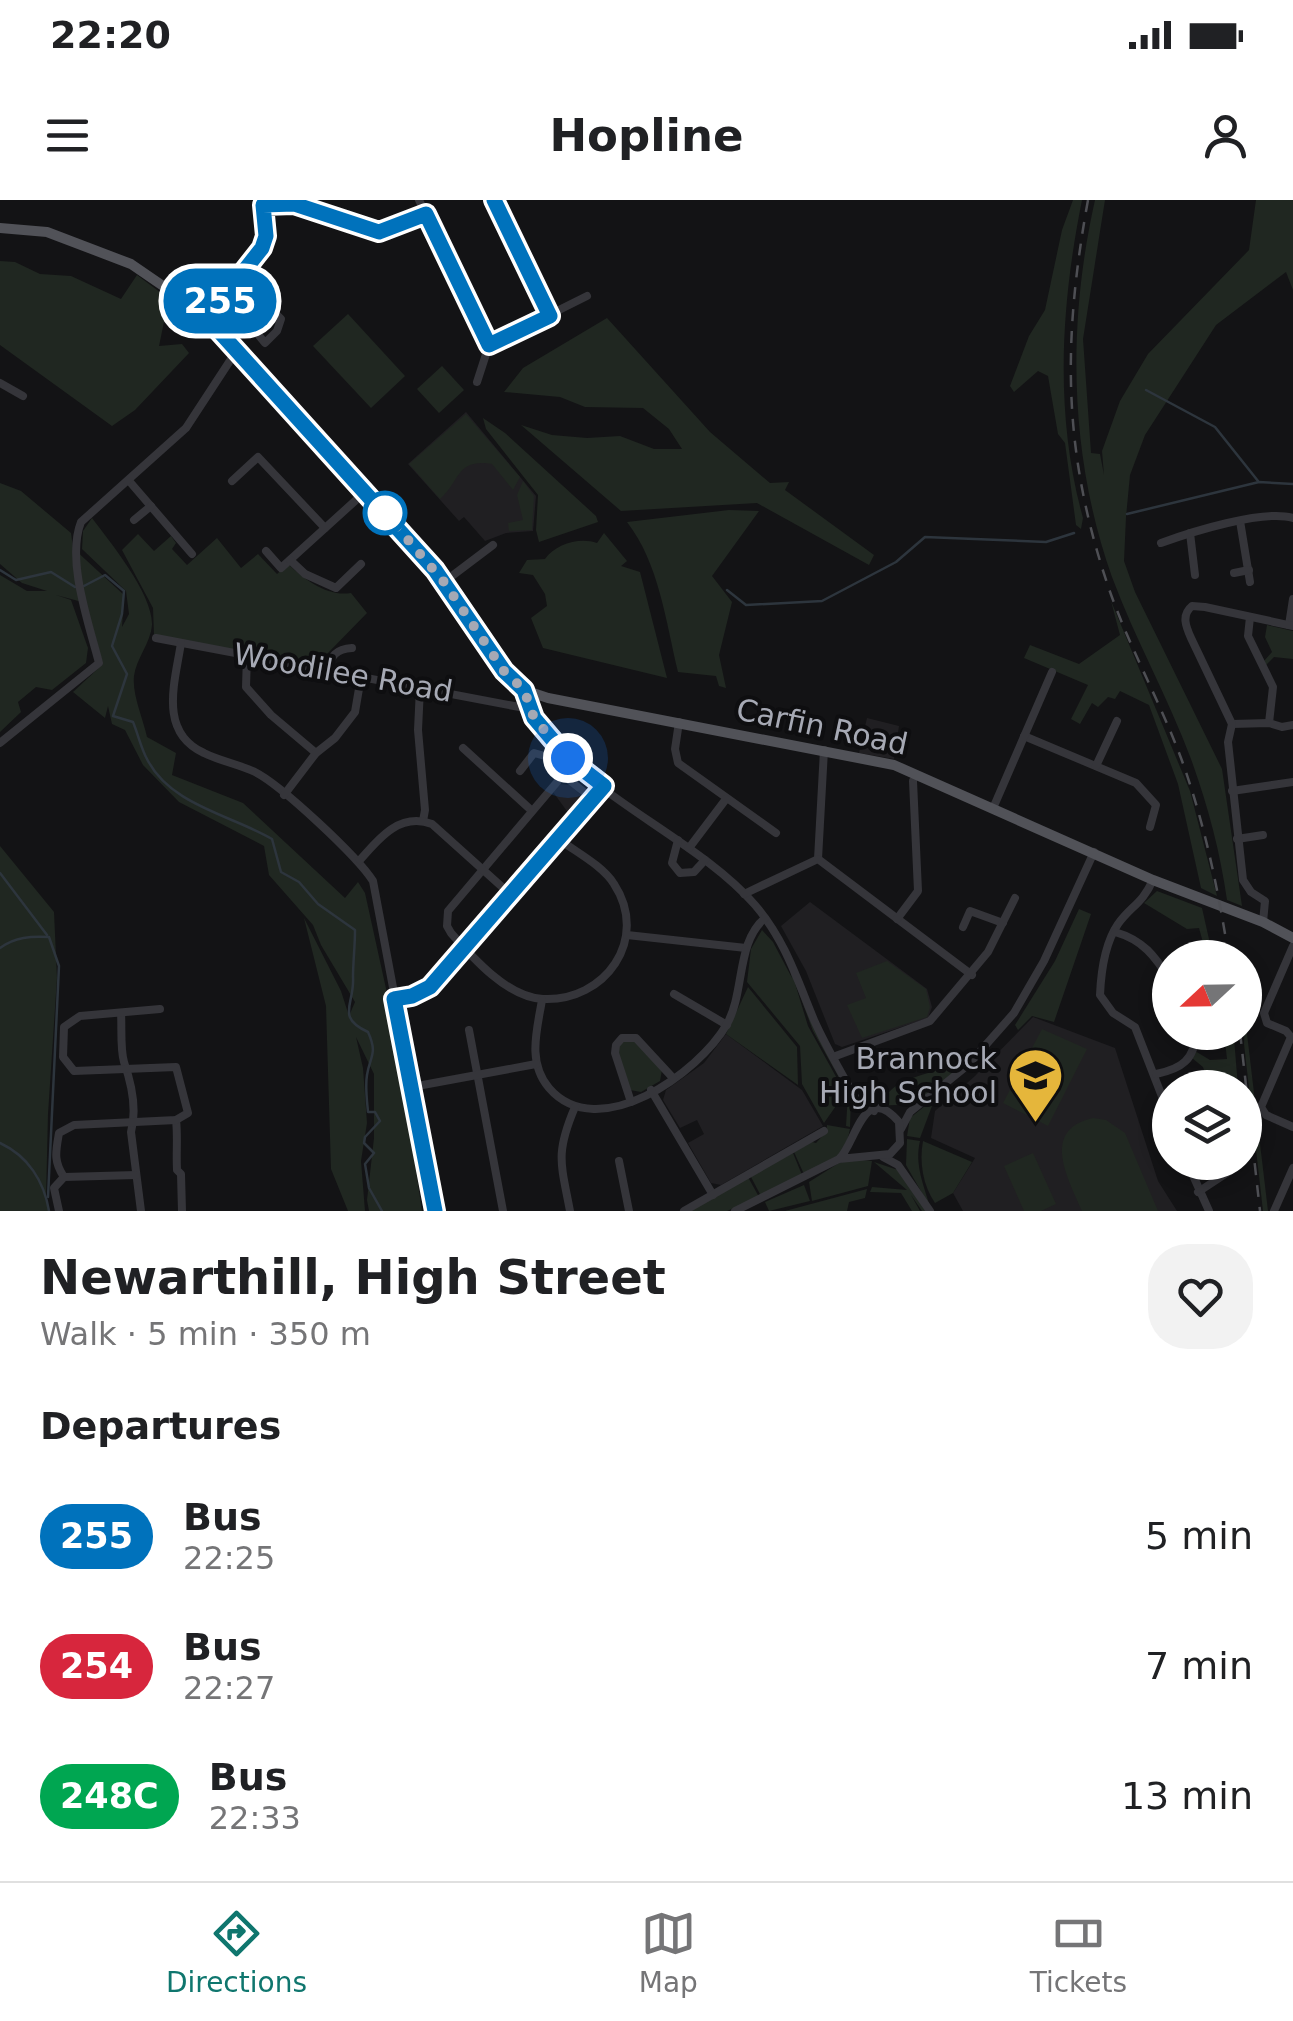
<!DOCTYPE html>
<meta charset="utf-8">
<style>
body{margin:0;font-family:"DejaVu Sans",sans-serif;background:#f2f2f2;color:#202124;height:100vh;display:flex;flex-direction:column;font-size:38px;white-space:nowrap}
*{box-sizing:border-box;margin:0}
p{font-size:32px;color:#757577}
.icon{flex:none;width:55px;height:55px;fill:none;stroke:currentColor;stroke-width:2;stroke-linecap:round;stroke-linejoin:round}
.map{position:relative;height:1011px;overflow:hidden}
.side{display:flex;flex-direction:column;background:#fff;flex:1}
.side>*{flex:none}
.badge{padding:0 20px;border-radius:32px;font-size:35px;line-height:65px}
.needle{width:65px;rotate:248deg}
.fabs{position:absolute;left:1152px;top:740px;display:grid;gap:20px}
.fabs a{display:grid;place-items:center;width:110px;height:110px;border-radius:50%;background:#fff;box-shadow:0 5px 15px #0003;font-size:50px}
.you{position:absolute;width:50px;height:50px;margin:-25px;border:8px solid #fff;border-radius:50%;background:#1a73e8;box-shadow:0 0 0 15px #1a73e833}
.map>.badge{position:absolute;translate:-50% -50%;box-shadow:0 0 0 5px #fff}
h2{padding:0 40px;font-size:38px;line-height:90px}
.round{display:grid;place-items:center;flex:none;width:105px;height:105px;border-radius:40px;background:#f2f2f2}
.summary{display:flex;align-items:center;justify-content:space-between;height:170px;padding:0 40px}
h1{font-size:48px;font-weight:600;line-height:75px}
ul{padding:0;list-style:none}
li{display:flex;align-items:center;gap:30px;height:130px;padding:0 40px}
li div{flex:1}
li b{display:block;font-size:38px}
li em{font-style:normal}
li .badge{min-width:110px;font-weight:700;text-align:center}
.status{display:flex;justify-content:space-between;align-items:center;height:70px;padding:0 50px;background:#fff;direction:ltr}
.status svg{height:28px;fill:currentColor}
header{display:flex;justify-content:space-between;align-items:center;height:130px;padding:0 40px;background:#fff;font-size:45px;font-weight:600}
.tabs{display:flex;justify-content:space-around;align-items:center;height:140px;border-top:2px solid #e0e0e0;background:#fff;font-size:28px;color:#757577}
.tabs a{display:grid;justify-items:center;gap:5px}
.tabs .active{color:#0f766e}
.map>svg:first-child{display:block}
</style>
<div class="status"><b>22:20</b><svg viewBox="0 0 49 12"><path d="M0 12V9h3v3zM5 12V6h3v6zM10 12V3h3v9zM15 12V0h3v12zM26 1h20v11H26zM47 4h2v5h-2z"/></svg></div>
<header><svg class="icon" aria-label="menu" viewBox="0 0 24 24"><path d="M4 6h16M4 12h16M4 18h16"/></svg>Hopline<svg class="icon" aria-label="person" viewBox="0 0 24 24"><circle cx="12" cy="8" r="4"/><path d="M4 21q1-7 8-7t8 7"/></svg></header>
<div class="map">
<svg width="1293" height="1011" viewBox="0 0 1293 1011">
<rect width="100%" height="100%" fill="#131315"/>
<g fill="#201f22">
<path d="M 466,212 L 536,296 L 533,331 L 506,333 L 485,341 L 464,317 L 459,321 L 408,264 Z"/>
<path d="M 867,518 L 899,526 L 894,559 L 859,553 Z"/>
<path d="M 560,584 L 570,585 L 583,597 L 569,614 L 553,592 Z"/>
<path d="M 810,702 L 927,789 L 932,807 L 928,818 L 842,847 L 835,844 L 806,771 L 781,726 Z"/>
<path d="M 1033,817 L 1115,848 L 1158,981 L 1177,1011 L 963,1011 L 953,993 L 975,958 L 931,938 L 935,911 L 975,876 Z"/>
<path d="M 726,834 L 802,890 L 823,926 L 721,985 L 711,983 L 688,943 L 704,934 L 697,920 L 680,928 L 663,900 L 666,890 L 704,863 Z"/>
</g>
<g fill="#202721">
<path d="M 1073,0 L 1082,0 C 1061,105 1054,213 1083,318 L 1081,329 L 1076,325 L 1065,243 L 1058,234 L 1048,176 L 1038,171 L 1014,192 L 1010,186 L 1029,136 L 1045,110 L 1062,30 Z"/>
<path d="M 1095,0 L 1105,0 L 1083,139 L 1091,253 L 1100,254 L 1104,275 L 1102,251 L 1120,201 L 1148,154 L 1249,50 L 1256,0 L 1293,0 L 1293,90 L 1286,72 L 1216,125 L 1145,235 L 1130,275 L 1126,317 L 1124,361 L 1135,392 L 1222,569 L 1242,706 L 1227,700 C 1220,651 1208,606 1191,559 C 1168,497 1135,439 1112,377 C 1069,256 1067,124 1095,0 Z"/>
<path d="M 0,61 L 15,62 L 40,74 L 71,76 L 121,99 L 137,75 L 177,105 L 164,122 L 159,146 L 182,144 L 189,153 L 135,210 L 112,226 L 0,145 Z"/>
<path d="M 348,114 L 405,176 L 371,208 L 313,146 Z"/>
<path d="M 607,118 L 710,232 L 770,283 L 789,282 L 785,290 L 874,355 L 869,365 L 757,303 L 621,311 L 521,225 L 552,235 L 587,238 L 620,236 L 654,249 L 682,249 L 669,229 L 643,208 L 585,207 L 560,197 L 504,192 L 523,168 Z"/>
<path d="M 442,166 L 464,190 L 439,213 L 417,189 Z"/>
<path d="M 466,214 L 520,277 L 513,290 L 492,264 C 456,258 460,282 440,299 L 409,264 Z"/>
<path d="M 483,218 L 505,233 L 596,316 L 598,322 L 539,342 L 536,330 L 538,295 L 486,229 Z"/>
<path d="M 523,281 L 534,296 L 532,330 L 509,331 L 508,323 L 523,320 L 517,295 Z"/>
<path d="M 0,283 L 21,291 L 71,333 L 73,348 L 124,395 L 122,427 L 129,414 L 126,391 L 82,349 L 83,331 L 92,318 C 110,342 153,394 152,425 C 151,442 136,459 134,476 C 132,495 143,518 147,537 L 176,553 L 172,575 L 243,603 L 345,698 L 358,682 L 365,693 L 394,825 L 405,900 L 408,891 L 429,1011 L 424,1011 L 412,943 L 422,1011 L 369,1011 L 367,1000 L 374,938 L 374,874 L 356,837 L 363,868 L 367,923 L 361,961 L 365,1011 L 348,1011 L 331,969 L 326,806 L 304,718 L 341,791 L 349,816 L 355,802 L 321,745 L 313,725 L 269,675 L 264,646 L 179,602 L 143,565 L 125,530 L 112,524 L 108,506 L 105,518 L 73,492 L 103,464 L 86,403 L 56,395 L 71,400 L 88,448 L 86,463 L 52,490 L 36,487 L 18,502 L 21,512 L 0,532 L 0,375 L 27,391 L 47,391 L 22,383 L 0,364 Z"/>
<path d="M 729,310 L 759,311 L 712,376 L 732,402 L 719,455 L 726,488 L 719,486 L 716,476 L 678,472 C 666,422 659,363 627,322 Z"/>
<path d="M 604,333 L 627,361 L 621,366 L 640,372 L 667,478 L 543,448 L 531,418 L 547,406 L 545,394 L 533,375 L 519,373 L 527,360 L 545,359 C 556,344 579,337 597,343 Z"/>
<path d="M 138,334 L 154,351 L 171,336 L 176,343 L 172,349 L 187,365 L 217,338 L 241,368 L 258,354 L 277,374 L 288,364 C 305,380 328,397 351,393 L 367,413 L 326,455 L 322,467 L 154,435 L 153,408 L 122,350 Z"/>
<path d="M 1111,401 L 1190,591 L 1217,696 L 1201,688 L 1178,584 L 1149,505 L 1120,491 L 1115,499 L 1108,497 L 1098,507 L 1092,503 L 1080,524 L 1071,519 L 1088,485 L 1024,458 L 1030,445 L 1079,464 L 1120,435 Z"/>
<path d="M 1267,425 L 1293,431 L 1293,459 L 1274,457 L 1266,465 L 1264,461 L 1272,452 L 1265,437 Z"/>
<path d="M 0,646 L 54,712 L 57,778 L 48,914 L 46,998 L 50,1011 L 0,1011 Z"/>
<path d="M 1157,691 L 1202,708 L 1213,757 L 1207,757 L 1199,728 L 1187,729 L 1144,703 Z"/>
<path d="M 1079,709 L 1091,714 L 1054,822 L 1032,816 L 1018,830 L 1015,825 L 1055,761 Z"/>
<path d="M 762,730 L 773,742 L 792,778 L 787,760 L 851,896 L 850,927 L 846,926 L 848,894 L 813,831 L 794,780 L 808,826 L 845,893 L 824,923 L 802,884 L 800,846 L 747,782 L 751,749 Z"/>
<path d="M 887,761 L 926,789 L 930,807 L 927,817 L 862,838 L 847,805 L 866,798 L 856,773 Z"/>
<path d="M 748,787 L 797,847 L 798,885 L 726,834 Z"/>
<path d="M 1245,817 L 1268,1011 L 1263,1011 L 1244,844 Z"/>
<path d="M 1042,829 L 1087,849 L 1048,926 L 1003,903 Z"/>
<path d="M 1224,833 L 1234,838 L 1238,887 L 1230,887 L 1229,884 L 1210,887 L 1203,867 L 1192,858 L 1195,851 L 1210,860 L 1227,859 Z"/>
<path d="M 626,840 L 636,841 L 662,870 L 660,881 L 641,892 L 630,890 L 618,852 L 619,845 Z"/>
<path d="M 960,860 L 964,864 C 933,889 923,908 881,905 C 893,873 935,877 960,860 Z"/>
<path d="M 935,898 L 920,938 L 907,936 L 910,918 Z"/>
<path d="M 1093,918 L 1106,920 L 1125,933 L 1158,1011 L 1082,1011 C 1068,978 1040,930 1093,918 Z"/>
<path d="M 827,925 L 850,929 C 844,959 832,959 807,973 L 803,972 L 794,952 L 812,942 L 816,943 L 827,931 Z"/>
<path d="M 907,939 L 920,941 C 914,965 925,988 930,1007 L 906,965 Z"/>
<path d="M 923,941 L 972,962 L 953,993 L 935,1003 C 923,986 919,962 923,941 Z"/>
<path d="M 793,953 L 802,975 L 761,996 L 751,977 L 753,974 Z"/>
<path d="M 1033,953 L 1056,1004 L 1041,1011 L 1024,1011 L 1004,966 Z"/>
<path d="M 854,959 L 872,961 L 868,986 L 812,1001 L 809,982 L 839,963 Z"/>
<path d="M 874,962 L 898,970 L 926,1011 L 922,1011 L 911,995 L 920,1011 L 912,1011 L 901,993 L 870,992 L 872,987 L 907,990 Z"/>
<path d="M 748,977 L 759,997 L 727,1011 L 690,1011 Z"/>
<path d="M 804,985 L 810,1001 L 769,1011 L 765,1002 Z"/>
<path d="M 867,989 L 865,998 L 849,1002 L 847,1011 L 785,1011 Z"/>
</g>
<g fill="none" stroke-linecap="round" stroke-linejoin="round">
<g stroke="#2d353d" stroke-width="2.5">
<path d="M 1146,190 L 1215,227 L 1258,281"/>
<path d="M 1127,314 L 1259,282 L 1293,284"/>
<path d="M 0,370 L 16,380 L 51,372 L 75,387"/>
<path d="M 82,387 L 105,375 L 124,391 L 122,414 L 112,446 L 127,474 L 113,516 L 133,522 C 138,534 141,548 147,559 C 170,605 231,615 272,639 L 281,672 L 299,682 L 318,704 L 355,730 C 355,747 353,762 353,777 C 355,804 335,817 368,832 C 378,854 370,856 367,875 C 365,887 367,900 368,912 L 375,912 L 380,921 L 365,937 L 364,943 L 374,953 L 365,964 L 369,988 L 382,1011"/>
<path d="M 727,390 L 746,405 L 822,401 L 896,362 L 925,337 L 1046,342 L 1074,333"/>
<path d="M 0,673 L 47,735"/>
<path d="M 0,748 C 15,737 31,736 49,737 L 59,766 L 48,997"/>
<path d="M 0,943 C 28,956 44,981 49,1011"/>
</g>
<g stroke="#35353a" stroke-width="8">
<path d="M 419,0 L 489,145 L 477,182"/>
<path d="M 494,0 L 550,116"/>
<path d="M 263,5 L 294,4 L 379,33 L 426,14"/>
<path d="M 238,78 L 281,119 L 277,131 L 265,143 L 256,132"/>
<path d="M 207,117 L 262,48 L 266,37 L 263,2"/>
<path d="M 489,145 L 587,96"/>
<path d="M 0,183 L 23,196"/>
<path d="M 232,281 L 258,257 L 325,328"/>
<path d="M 130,282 L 192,354"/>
<path d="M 134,320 L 151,306"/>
<path d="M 1240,321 L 1250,382"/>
<path d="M 1190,333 L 1195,375"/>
<path d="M 1161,343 C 1191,332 1264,309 1293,318"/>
<path d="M 266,351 L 281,368 L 366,291"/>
<path d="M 290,360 L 305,374 L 336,388 L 361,364"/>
<path d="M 1234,373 L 1249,370"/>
<path d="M 444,382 L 493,345"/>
<path d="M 1250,417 L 1248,436 L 1273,487 L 1269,523"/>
<path d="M 1289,425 L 1293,399"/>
<path d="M 156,438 L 530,509"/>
<path d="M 181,443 C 175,482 158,532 204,553 C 220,561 238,564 255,572 C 281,585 357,656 373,681 L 435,1011"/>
<path d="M 247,455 L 246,487 L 271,515 L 316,553"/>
<path d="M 327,470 C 331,456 336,449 352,448"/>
<path d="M 420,488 L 418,530 L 425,610 L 423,621"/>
<path d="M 524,490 C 527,499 529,510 534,519 C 579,593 696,637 755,705 C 785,740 797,779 814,820 C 825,845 840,870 853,894 L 861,904 L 874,911"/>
<path d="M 679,522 L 675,549 L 678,563 L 776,633"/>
<path d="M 1232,524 L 1269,523 L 1282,527 L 1293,525"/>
<path d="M 1024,536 L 1136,583 L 1156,605 L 1150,627"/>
<path d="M 0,543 L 99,463 C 89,424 66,360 81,322 L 186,228 L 237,150"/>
<path d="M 463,548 L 531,610"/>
<path d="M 1096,566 L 1117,521"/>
<path d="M 520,571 L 534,553 L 545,556 L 563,575"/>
<path d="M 1232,591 L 1293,582"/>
<path d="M 284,595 L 316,553 L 335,538 L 355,512 L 361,477"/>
<path d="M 994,606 L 1052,472"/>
<path d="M 1237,639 L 1263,635"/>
<path d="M 560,640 C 576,652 603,666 614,684 C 650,739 605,802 543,799 C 508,798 472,757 451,733 L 447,726 L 448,711 L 563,575 L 594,600"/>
<path d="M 678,640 L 672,663 L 680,673 L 694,672 L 705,660"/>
<path d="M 689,648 L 726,599"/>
<path d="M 818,659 L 824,550"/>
<path d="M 360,660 C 379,638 400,612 432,624 L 510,694"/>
<path d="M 1153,680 C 1142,704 1131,706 1118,724 C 1105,743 1101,772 1100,795 L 1113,813 L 1135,827 L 1170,917"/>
<path d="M 744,694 L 818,659 L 972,775"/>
<path d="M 897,719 L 918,691 L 913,581"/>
<path d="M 1263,722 L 1265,701 L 1251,692 L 1243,680 L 1228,542 L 1232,524 L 1191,438 C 1186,427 1181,415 1192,406 L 1205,407 L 1293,426"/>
<path d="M 963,727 L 970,711 L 1003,723"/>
<path d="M 1115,732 C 1143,740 1155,756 1170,780"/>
<path d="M 627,735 L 746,748"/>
<path d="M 1293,746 L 1264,813 L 1267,823 L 1286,831 L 1291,837 L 1261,907 L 1266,915 L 1293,927"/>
<path d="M 1194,758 L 1197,755"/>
<path d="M 674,794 L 727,825"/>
<path d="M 395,799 L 412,796 L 430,787 L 604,586"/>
<path d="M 542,800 C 537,830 527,862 549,888 C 598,945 699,873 727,824 C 745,792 736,742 765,718"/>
<path d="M 121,813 C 122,828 120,848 124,862 C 131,882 137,910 131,932 L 141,1011"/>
<path d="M 469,830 L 503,1011"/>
<path d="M 833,857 L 930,821 L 988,752 L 1015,698"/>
<path d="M 1156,874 C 1181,869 1195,860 1196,832"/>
<path d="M 412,887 L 536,864"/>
<path d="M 651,890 L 713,995"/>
<path d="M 631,902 L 615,853 L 616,845 L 622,838 L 636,838 L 673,878"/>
<path d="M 176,920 C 178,937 176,952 177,970 L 181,974 L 182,1011"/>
<path d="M 901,929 L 910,912 L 968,865 L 1014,813 L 1044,761 L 1094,652"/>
<path d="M 883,957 L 898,965 L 930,1011"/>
<path d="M 619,961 L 629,1011"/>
<path d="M 1187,962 L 1209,1011"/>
<path d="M 64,977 C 53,961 56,951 59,933 L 74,925 L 176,920 L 188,913 L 176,867 L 74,871 L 63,857 L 64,827 L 80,816 L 160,809"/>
<path d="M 1198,992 L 1236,967"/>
<path d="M 59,1011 L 54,988 L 64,977 L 136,975"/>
<path d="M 570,1011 C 561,963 555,954 575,907"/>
<path d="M 684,1011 L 824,931"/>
<path d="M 735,1011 L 839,959 L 890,954 L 900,943 L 899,922 C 863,880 856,944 839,959"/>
<path d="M 1274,1011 L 1293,968"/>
</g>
<path stroke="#515258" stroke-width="10" d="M 0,28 L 47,32 L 131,64 L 201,112 L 435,370 L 504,471 L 524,490 L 548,498 L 894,565 L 1153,680 L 1263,722 L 1293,738"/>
<g stroke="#4e4f54" stroke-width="2.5" stroke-dasharray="12 10" stroke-linecap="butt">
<path d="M 1088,0 C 1063,138 1062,248 1107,383 C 1127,443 1159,499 1181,558 C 1205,624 1218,689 1229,758"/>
<path d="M 1240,832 L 1260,1011"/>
</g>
</g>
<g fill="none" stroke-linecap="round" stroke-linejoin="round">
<defs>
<path id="line" d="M 435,1011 L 394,799 L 412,796 L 430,787 L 604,586 L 568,558 L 534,518 L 524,490 L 504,471 L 435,370 L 207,118 L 262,48 L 266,36 L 263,5 L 294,4 L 379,32 L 426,14 L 489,145 L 550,116 L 494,0"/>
</defs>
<use href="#line" stroke="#fff" stroke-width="22"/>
<use href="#line" stroke="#0072bc" stroke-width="15"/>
<path stroke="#a6a9b4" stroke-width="10" stroke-dasharray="0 18" d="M 385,313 L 444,382 L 504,471 L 524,490 L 534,518 L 568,558"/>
</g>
<defs>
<symbol id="school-pin" viewBox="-11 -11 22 30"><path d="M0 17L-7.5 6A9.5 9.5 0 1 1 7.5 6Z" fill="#e5b63b" stroke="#0e0e10"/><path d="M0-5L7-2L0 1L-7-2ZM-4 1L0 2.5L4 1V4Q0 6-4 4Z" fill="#111"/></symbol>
</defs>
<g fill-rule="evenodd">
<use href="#school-pin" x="1004" y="844" width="63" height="86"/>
</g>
<circle fill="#fff" stroke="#0072bc" stroke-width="5" cx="385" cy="313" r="20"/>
<g text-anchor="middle" stroke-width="8" stroke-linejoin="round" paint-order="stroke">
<g font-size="30" fill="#a6a9b4" stroke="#0e0e10">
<text transform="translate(343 473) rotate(10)" y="10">Woodilee Road</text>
<text transform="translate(822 527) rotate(12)" y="10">Carfin Road</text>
</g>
<g font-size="30" fill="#a6a9b4" stroke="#0e0e10" text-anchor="end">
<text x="997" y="869">Brannock<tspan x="997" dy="34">High School</tspan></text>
</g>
</g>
</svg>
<div class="fabs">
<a><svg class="needle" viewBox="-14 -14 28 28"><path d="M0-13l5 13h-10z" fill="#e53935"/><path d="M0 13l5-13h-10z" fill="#757577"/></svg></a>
<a><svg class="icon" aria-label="layers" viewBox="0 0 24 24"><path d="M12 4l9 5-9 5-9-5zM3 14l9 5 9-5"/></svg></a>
</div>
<div class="you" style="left:568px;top:558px"></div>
<b class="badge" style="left:220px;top:101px;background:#0072bc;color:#fff">255</b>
</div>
<section class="side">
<div class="summary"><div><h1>Newarthill, High Street</h1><p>Walk · 5 min · 350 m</p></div><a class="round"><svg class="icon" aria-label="heart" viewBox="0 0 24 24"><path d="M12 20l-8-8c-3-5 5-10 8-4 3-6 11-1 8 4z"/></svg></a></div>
<h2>Departures</h2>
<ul>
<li><span class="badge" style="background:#0072bc;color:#fff">255</span><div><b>Bus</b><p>22:25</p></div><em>5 min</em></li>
<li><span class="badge" style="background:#d7263d;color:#fff">254</span><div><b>Bus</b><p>22:27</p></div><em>7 min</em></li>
<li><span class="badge" style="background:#00a651;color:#fff">248C</span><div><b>Bus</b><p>22:33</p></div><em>13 min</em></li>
</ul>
</section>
<nav class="tabs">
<a class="active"><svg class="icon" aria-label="directions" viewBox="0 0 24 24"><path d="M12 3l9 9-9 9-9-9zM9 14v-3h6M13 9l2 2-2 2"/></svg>Directions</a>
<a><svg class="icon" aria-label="map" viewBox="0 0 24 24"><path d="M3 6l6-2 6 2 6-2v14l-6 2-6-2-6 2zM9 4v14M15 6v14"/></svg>Map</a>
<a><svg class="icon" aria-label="tickets" viewBox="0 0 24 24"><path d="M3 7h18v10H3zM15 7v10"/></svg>Tickets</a>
</nav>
